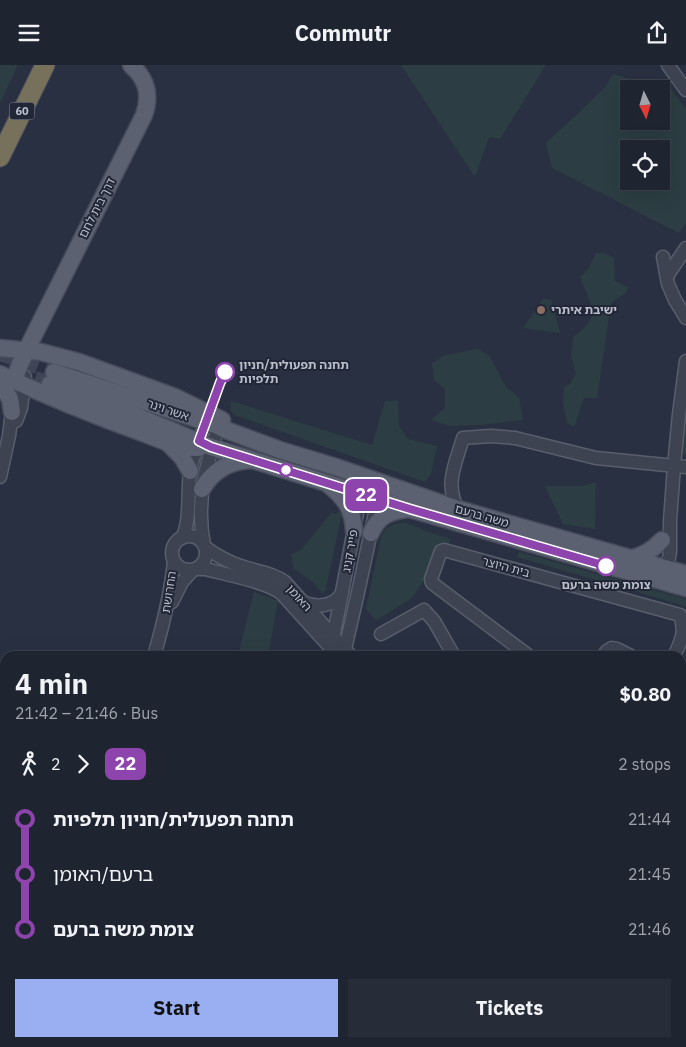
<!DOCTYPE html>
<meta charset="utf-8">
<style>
body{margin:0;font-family:"IBM Plex Sans","Noto Sans Hebrew",sans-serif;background:#272c39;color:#f1f3f6;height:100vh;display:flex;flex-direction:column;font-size:19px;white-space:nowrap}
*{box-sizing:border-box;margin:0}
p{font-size:16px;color:#a1a4ab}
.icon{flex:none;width:28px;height:28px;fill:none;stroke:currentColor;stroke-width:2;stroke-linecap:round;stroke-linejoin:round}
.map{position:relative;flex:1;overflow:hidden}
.panel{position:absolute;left:0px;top:586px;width:686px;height:396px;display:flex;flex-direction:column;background:#1f2431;border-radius:15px 15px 0 0;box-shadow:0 5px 20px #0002,0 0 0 1px #3c414d}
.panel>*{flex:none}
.badge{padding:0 10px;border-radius:8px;font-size:18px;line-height:32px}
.needle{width:32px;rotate:175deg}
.fabs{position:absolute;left:620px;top:15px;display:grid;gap:10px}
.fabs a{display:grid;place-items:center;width:50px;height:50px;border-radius:0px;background:#1f2431;box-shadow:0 5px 20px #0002,0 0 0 1px #3c414d;font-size:25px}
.map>.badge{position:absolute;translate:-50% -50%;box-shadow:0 0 0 2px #fff}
.legs{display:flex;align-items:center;gap:8px;height:55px;padding:0 15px;font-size:16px}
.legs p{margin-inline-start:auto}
.head{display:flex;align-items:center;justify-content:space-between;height:85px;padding:0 15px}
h1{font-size:28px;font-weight:800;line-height:38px}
.button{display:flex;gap:10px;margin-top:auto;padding:10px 15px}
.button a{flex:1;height:58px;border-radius:0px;background:#99aff1;color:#111;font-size:20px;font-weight:800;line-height:58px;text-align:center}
.button a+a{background:#272c39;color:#f1f3f6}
ul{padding:0 15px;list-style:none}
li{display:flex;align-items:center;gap:18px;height:55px;font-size:19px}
li i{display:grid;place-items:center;width:8px;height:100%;margin:0 6px;background:currentColor}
li i::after{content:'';width:12px;height:12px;margin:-6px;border:4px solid;border-radius:50%;background:#1f2431}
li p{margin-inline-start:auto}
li:first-child i{background:linear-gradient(#0000 50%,currentColor 0)}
li:last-child i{background:linear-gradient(currentColor 50%,#0000 0)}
header{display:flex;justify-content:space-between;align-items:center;height:65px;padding:0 15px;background:#1f2431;font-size:22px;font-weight:800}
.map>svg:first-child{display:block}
</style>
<header><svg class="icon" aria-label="menu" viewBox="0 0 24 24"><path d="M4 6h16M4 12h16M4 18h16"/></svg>Commutr<svg class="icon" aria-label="share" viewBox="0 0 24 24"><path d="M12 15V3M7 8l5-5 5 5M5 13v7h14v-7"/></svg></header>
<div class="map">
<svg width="686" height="982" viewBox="0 0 686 982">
<rect width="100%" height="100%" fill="#293041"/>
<g fill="#2c3e43" fill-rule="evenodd">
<path d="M 0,0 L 18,0 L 0,38 Z"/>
<path d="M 401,0 L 546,0 L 500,74 L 489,72 L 475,112 Z"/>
<path d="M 613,9 L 672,26 L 686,44 L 686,158 L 679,168 L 552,103 L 546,78 L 602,26 ZM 629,24 L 661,24 L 661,56 L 629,56 ZM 629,84 L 661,84 L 661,116 L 629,116 Z"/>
<path d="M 596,188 L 604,188 L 614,193 L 615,216 L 628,222 L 626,228 L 611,238 L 597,333 L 584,333 L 574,362 L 567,358 L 563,337 L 564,322 L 570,319 L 576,309 L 571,290 L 574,271 C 603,251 591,239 580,213 L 588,204 Z"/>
<path d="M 543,234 L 551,235 L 560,268 L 523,263 Z"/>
<path d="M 478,284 L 490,291 L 506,322 L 519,332 L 523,355 L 482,360 L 450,361 L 431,355 L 445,343 L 445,324 L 434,315 L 432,298 L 445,290 Z"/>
<path d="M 231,336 L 372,380 L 385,336 L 398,336 L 399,360 L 408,374 L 437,381 L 431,409 L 425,417 L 235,350 L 231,346 Z"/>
<path d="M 686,337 L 686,391 L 684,390 L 682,384 Z"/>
<path d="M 596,417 L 595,464 L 563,459 L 545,421 L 583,421 Z"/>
<path d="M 338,447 L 342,448 L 325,527 L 322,528 L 313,517 L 294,504 L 291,490 L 302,484 L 331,448 L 336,449 Z"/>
<path d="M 399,458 L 406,458 L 432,468 L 451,474 L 447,480 L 429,515 L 425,514 L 412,533 L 377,555 L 368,547 L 366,543 L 381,472 C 385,463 389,460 399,458 Z"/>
<path d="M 519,487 L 678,532 L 686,535 L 686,542 L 678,539 L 517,492 Z"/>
<path d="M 254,527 L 278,536 L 268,591 L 238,591 Z"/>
</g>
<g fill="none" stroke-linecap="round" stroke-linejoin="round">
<g stroke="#3f4556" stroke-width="16" stroke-dasharray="16 8" stroke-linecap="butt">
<path d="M 0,288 L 54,307"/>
<path d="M 12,306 L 50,319"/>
</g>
<defs>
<g id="minor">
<path d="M 668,0 L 686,25"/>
<path d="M 663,192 L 668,219 L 675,235 L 686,253"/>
<path d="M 667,211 L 686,183"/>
<path d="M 16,356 L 21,343 L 25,312"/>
<path d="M 0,412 L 9,371 L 13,338"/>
<path d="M 458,444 C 444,420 456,397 463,373 L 491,371 L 515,373 L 596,393 L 686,402"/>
<circle cx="189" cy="488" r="17"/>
<path d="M 182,473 C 191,457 187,426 190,407 C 193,387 202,369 208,350"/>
<path d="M 204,480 C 195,435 207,396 221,354"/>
<path d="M 205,482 C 217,491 230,498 244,502 C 258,507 273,508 285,517 L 351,591"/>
<path d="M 197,504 L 206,504 C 227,510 264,516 281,528 L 338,591"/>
<path d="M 661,510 L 667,504 L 670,487 L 670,456 L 674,401 L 679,349 L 686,296"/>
<path d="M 172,537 L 182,517 L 193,505"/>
<path d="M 303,537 C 316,543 334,542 342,528"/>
<path d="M 381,569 L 424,545 L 434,556 L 454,591"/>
<path d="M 331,584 L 361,428 L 367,422"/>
<path d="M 345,584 L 357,532 L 378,434 L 375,425"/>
<path d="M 154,591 C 163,560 171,529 174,496"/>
<path d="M 529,591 L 432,518 L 431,514 L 441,486 L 444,485 L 680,550 C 686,566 681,577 674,591"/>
<path d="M 603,591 L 607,586 L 612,583 L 617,584 L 631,591"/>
<path d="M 681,617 L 686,619"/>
<path d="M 681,708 L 686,710"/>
<path d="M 681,765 L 686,768"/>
<path d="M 681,957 L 686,962"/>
<path d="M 681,972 L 686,976"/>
<path d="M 31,982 L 32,978"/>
<path d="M 417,982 L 425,978"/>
</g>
<g id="major">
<path d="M 0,283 L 41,287 L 79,297 L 175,332 L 222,355"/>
<path d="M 54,307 L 218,361 L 226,365 L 280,385 L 336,402 L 458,444 L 686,509"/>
<path d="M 0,309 C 46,331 95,351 143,368 C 161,375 180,384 199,383"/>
<path d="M 14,316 L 20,299 L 33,272 L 144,50 C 151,30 147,14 131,0"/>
<path d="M 0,317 L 10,334 L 12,347"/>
<path d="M 50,319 L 117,343 L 211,382 L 410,444 L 686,523"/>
<path d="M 168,378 L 182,392 L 190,406"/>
<path d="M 330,421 C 346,434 353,445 354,466"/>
<path d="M 202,424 C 213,405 229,396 251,395"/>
<path d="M 371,468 C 378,451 390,446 408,444"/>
<path d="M 629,494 C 643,491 653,485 662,475"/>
</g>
<path id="highway" d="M 0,92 L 45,0"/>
</defs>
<use href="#minor" stroke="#585e6c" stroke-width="15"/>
<use href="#major" stroke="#474c5b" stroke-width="19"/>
<use href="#highway" stroke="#484d5c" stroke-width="21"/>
<use href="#minor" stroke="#3d4351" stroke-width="12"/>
<use href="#major" stroke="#5b6171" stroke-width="16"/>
<use href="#highway" stroke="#77705b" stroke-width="19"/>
</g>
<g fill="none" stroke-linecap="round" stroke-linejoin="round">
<defs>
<path id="line-1" d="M 225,307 L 220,318 L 199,376 L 211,382 L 410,444 L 606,501"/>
</defs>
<use href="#line-1" stroke="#fff" stroke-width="11"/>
<use href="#line-1" stroke="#8e44ad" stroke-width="8"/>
</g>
<circle fill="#8d6e63" stroke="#222737" stroke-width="2" cx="541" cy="245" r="5"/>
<g fill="#fff" stroke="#8e44ad" stroke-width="2.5">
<circle cx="225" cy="307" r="9"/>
<circle cx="286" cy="405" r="6"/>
<circle cx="606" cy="501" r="9"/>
</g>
<g text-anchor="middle" stroke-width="4" stroke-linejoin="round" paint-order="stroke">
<rect fill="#222737" stroke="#8c919f" stroke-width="1" x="9.5" y="37.5" width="25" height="17" rx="4"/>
<g font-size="11" font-weight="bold" fill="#babecb">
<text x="22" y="50">60</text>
</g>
<g font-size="12" fill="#babecb" stroke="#222737">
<text transform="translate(97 143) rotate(-63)" y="4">דרך בית לחם</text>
<text transform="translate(168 345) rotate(19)" y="4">אשר וינר</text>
<text transform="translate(482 451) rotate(16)" y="4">משה ברעם</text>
<text transform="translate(350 486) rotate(-80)" y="4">פייר קניג</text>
<text transform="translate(506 502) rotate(15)" y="4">בית היוצר</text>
<text transform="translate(169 527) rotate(-81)" y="4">החרושת</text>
<text transform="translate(299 533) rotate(48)" y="4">האומן</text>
</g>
<g font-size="12" font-weight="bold" fill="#babecb" stroke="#222737" text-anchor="start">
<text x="551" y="249">ישיבת איתרי</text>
</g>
<g font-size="12" font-weight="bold" fill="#babecb" stroke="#222737" text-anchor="start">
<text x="239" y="304">תחנה תפעולית/חניון<tspan x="239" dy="14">תלפיות</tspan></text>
<text x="606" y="524" text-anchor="middle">צומת משה ברעם</text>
</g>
</g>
</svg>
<div class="fabs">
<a><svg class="needle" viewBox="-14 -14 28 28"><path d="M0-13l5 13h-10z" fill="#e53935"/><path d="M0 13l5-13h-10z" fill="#a1a4ab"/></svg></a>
<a><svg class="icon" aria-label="locate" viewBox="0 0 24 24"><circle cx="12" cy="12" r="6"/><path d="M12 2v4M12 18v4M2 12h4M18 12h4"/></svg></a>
</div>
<b class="badge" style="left:366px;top:430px;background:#8e44ad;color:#fff">22</b>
<section class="panel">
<div class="head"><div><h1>4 min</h1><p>21:42 – 21:46 · Bus</p></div><b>$0.80</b></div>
<div class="legs"><svg class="icon" aria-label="walk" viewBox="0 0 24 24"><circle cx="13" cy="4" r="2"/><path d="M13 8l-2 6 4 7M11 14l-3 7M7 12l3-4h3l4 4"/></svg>2<svg class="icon" aria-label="forward" viewBox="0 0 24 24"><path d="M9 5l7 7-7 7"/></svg><b class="badge" style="background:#8e44ad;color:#fff">22</b><p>2 stops</p></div>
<ul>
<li><i style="color:#8e44ad"></i><b>תחנה תפעולית/חניון תלפיות</b><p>21:44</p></li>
<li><i style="color:#8e44ad"></i><span>ברעם/האומן</span><p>21:45</p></li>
<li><i style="color:#8e44ad"></i><b>צומת משה ברעם</b><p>21:46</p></li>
</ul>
<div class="button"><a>Start</a><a>Tickets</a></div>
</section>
</div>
